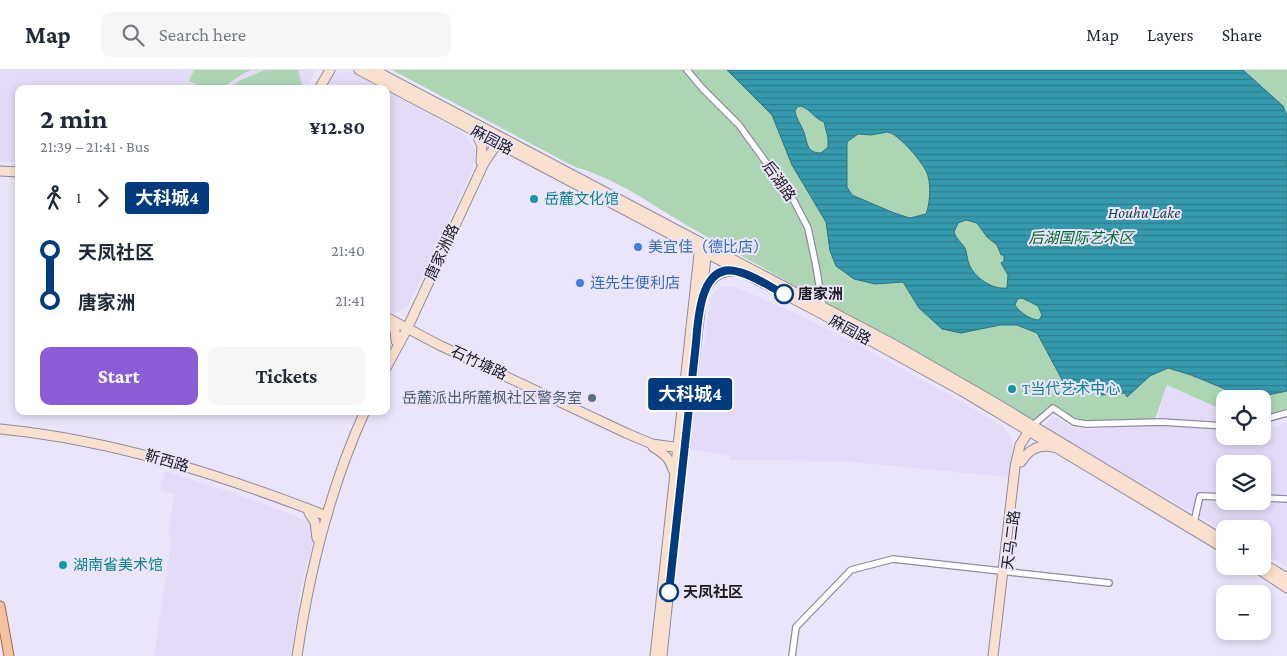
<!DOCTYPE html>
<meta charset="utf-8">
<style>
body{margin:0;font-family:"Crimson Pro","Noto Sans SC",serif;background:#f6f6f7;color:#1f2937;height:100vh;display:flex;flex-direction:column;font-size:19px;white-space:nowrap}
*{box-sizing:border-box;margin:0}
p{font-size:16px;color:#747a83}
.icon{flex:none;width:28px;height:28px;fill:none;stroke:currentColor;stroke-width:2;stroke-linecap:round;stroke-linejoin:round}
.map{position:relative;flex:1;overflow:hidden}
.side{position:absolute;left:15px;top:15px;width:375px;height:330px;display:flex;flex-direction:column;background:#fff;border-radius:10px;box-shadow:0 2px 8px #0003}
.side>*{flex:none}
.badge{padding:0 10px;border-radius:4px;font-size:18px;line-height:32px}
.fabs{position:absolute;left:1216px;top:320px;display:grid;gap:10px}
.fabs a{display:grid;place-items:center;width:55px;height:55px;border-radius:10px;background:#fff;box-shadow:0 2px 8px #0003;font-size:25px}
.map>.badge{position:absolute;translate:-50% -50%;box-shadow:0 0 0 2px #fff}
.legs{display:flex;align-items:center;gap:8px;height:55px;padding:0 25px;font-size:16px}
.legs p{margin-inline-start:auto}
.overview{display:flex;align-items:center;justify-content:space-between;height:85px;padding:0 25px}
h1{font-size:28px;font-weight:700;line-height:38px}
.primary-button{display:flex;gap:10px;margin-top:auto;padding:10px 25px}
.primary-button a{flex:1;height:58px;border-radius:10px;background:#8a5cd6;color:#fff;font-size:20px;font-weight:700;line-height:58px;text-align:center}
.primary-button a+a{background:#f6f6f7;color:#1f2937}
ul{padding:0 25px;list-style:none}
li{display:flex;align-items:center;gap:18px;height:50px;font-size:19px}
li i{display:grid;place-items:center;width:8px;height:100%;margin:0 6px;background:currentColor}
li i::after{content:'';width:12px;height:12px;margin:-6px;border:4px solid;border-radius:50%;background:#fff}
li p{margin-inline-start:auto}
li:first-child i{background:linear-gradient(#0000 50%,currentColor 0)}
li:last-child i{background:linear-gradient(currentColor 50%,#0000 0)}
header{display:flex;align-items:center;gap:30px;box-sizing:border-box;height:70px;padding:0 25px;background:#fff;border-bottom:1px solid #e0e1e3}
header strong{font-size:24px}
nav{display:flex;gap:28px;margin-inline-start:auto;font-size:18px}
.search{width:350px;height:45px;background:#f6f6f7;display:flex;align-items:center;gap:12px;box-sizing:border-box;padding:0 18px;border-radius:10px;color:#747a83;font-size:19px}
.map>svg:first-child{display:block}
</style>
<header>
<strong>Map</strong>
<div class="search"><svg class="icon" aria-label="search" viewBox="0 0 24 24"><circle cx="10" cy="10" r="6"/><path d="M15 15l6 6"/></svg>Search here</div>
<nav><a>Map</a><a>Layers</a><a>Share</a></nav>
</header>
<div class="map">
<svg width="1287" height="586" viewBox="0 0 1287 586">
<defs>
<pattern id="water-rules" width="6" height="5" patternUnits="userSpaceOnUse" patternTransform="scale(1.25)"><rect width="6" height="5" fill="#359aae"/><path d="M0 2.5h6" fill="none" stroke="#2c7d8d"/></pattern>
</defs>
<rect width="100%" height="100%" fill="#ebe5fb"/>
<g fill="#e4dbf9" fill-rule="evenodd">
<path d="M 0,0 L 314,0 L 313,6 L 307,19 L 19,19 L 19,93 L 0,92 Z"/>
<path d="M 346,2 L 352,3 L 383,19 L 320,19 L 329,6 L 335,3 Z"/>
<path d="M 386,21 L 464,64 L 475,80 L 475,88 L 470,105 L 409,234 L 403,240 L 395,243 L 386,242 Z"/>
<path d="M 728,216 L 738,218 L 793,242 L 851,271 L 961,331 L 1002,356 L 1011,367 L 1013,385 L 1008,407 L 841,391 L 730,390 L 729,386 L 688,379 L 711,227 L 718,217 Z"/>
<path d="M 1167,315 L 1225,342 L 1225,366 L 1262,366 L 1263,360 L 1265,362 L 1287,352 L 1287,497 L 1263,483 L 1262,459 L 1225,459 L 1225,461 L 1043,356 L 1053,346 L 1078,360 L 1155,356 ZM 1225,394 L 1262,394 L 1262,431 L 1225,431 Z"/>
<path d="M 165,401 L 237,424 L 308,451 L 312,455 L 314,468 L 301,516 L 291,586 L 154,586 L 172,467 L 168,466 L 174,424 L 160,420 Z"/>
</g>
<g fill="#acd5b4">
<path d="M 194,0 L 251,0 C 222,13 224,29 189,11 Z"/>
<path d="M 265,0 L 298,0 L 303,19 L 229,19 L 241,10 Z"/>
<path d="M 392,0 L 1287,0 L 1287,341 L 1263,347 L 1262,329 L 1225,329 L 1225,341 L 1167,315 L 1155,349 L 1099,352 L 1075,350 L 1054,335 L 1032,351 C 922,288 813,225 702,164 C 658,140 624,111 575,97 Z"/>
</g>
<path fill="url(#water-rules)" stroke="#2e7384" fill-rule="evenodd" d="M 727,0 L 1243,0 L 1283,36 L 1287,46 L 1287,321 L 1249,329 L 1191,305 L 1168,298 L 1150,306 L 1127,327 L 1125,323 L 1101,325 L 1101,320 L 1083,311 L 1075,325 L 1066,317 L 1037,263 L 1017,255 L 1000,255 L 961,263 L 942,259 L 919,238 L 903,212 L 875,214 L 854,209 L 836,196 L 830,181 L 826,152 L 792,95 L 772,45 ZM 801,36 C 813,41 812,47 824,52 L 828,68 L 828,77 L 821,83 C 805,83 808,71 803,60 C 800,53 796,48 795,41 L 797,37 ZM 887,62 C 897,62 926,95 928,106 C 931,116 930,134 926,144 L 910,148 L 894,143 L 852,125 L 847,117 L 847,72 L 858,64 L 871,65 ZM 966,150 L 977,153 L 987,167 L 997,175 L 1001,185 L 1004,185 L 1004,191 L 1001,193 L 1008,205 L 1007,218 C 992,220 974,207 969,194 C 967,189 967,183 965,178 C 961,172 956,169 954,162 L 958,153 ZM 1020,228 L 1024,229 L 1038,236 L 1042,245 L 1039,250 C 1031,250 1019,242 1015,235 L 1017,230 Z"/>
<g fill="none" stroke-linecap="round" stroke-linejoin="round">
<defs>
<g id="street">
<path d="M 687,0 L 703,19 L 739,55 L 794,131 L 808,158 L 816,196 L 823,239"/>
<path d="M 1262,350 L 1287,343"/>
<path d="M 1032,356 L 1053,338 L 1074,352 L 1086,354 L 1161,352 L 1225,356"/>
<path d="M 1262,428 L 1287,429"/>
<path d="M 1194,452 L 1200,426 L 1225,427"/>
<path d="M 792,586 L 796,557 L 851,500 L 893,489 L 1109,513"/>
</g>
<g id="secondary">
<path d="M 359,0 L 822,244 L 962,321 L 1225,479"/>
<path d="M 374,0 L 893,274 L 992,331 L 1225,471"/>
<path d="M 319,19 L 330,0"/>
<path d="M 475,61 L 482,76 L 481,92"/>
<path d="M 0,101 L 19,102"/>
<path d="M 704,222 C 711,208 720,200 736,201"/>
<path d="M 386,247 L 439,275 L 626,363 L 652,374 L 681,378"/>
<path d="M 389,253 L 395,260 L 396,271"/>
<path d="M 386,298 L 406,261 L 484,93 L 501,68"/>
<path d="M 0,359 C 114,370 221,405 327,446"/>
<path d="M 653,377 C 663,383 670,388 673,400"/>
<path d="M 1021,392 C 1029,379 1039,374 1053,377"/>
<path d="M 309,443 L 315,452 L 317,468"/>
<path d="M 1262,493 L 1287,508"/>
<path d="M 1254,496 L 1287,518"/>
<path d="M 297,586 C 309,503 330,418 365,341"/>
<path d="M 655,586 L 700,175"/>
<path d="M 662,586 L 675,461 L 707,179"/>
<path d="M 993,586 L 1015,397 L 1020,375 L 1031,358"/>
</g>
<path id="primary" d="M 0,536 L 9,586"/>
</defs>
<use href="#street" stroke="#918ba0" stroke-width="8"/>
<use href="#secondary" stroke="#918ba0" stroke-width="11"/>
<use href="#primary" stroke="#a46c4a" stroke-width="11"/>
<use href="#street" stroke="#fff" stroke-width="5.5"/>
<use href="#secondary" stroke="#fae0cf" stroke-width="9"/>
<use href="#primary" stroke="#f5c1a0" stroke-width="9"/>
</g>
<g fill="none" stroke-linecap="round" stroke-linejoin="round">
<defs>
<path id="line-1" d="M 669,522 L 696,273 C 698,250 700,190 739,202 C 755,206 770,217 784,224"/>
</defs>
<use href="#line-1" stroke="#fff" stroke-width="11"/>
<use href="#line-1" stroke="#003b80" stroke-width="8"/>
</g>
<g fill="#0f9aa8" stroke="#ebe5fb" stroke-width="2">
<circle cx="534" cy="129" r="5"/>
<circle cx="1012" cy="319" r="5"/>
<circle cx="63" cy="495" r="5"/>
</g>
<g fill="#3f7fe0" stroke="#ebe5fb" stroke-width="2">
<circle cx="638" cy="177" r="5"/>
<circle cx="580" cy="213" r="5"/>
</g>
<g fill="#fff" stroke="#003b80" stroke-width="2.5">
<circle cx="784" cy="224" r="9"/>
<circle cx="669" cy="522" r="9"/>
</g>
<circle fill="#5c6f8a" stroke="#ebe5fb" stroke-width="2" cx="592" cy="328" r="5"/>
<g text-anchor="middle" stroke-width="4" stroke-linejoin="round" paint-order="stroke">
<g font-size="15" fill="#1c1921" stroke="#ebe5fb">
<text transform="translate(492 70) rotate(28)" y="5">麻园路</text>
<text transform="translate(779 111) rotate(55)" y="5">后湖路</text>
<text transform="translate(442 182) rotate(-65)" y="5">唐家洲路</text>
<text transform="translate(850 260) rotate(29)" y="5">麻园路</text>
<text transform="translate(479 293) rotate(25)" y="5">石竹塘路</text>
<text transform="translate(167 391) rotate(16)" y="5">靳西路</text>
<text transform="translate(1011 470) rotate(-83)" y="5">天马二路</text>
</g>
<g font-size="15" fill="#0d838f" stroke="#ebe5fb" text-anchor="start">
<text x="544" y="134">岳麓文化馆</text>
<text x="1022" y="324">T当代艺术中心</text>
<text x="73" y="500">湖南省美术馆</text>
</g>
<g font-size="15" font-style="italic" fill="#00692d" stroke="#ebe5fb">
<text x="1081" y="173">后湖国际艺术区</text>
</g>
<g font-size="15" fill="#366cbe" stroke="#ebe5fb" text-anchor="start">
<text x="648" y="182">美宜佳（德比店）</text>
<text x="590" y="218">连先生便利店</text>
</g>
<g font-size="15" font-weight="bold" fill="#1c1921" stroke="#ebe5fb" text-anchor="start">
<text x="798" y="229">唐家洲</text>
<text x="683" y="527">天凤社区</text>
</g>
<g font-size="15" fill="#4e5e75" stroke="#ebe5fb" text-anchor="end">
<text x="582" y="333">岳麓派出所麓枫社区警务室</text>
</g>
<g font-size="16" font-style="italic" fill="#19454e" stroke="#ebe5fb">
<text x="1144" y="148">Houhu Lake</text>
</g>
</g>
</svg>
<div class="fabs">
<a><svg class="icon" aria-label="locate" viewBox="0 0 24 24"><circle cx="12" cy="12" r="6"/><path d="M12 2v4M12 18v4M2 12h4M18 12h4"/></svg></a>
<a><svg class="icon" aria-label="layers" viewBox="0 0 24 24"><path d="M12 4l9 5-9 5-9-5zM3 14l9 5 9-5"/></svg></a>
<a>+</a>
<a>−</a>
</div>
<b class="badge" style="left:690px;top:324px;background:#003b80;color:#fff">大科城4</b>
<section class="side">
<div class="overview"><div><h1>2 min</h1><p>21:39 – 21:41 · Bus</p></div><b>¥12.80</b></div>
<div class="legs"><svg class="icon" aria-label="walk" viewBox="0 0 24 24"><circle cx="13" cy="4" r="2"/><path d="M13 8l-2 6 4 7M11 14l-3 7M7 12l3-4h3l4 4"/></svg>1<svg class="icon" aria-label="forward" viewBox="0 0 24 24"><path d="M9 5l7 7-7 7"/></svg><b class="badge" style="background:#003b80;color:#fff">大科城4</b></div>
<ul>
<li><i style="color:#003b80"></i><b>天凤社区</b><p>21:40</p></li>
<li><i style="color:#003b80"></i><b>唐家洲</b><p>21:41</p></li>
</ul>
<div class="primary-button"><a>Start</a><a>Tickets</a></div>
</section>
</div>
